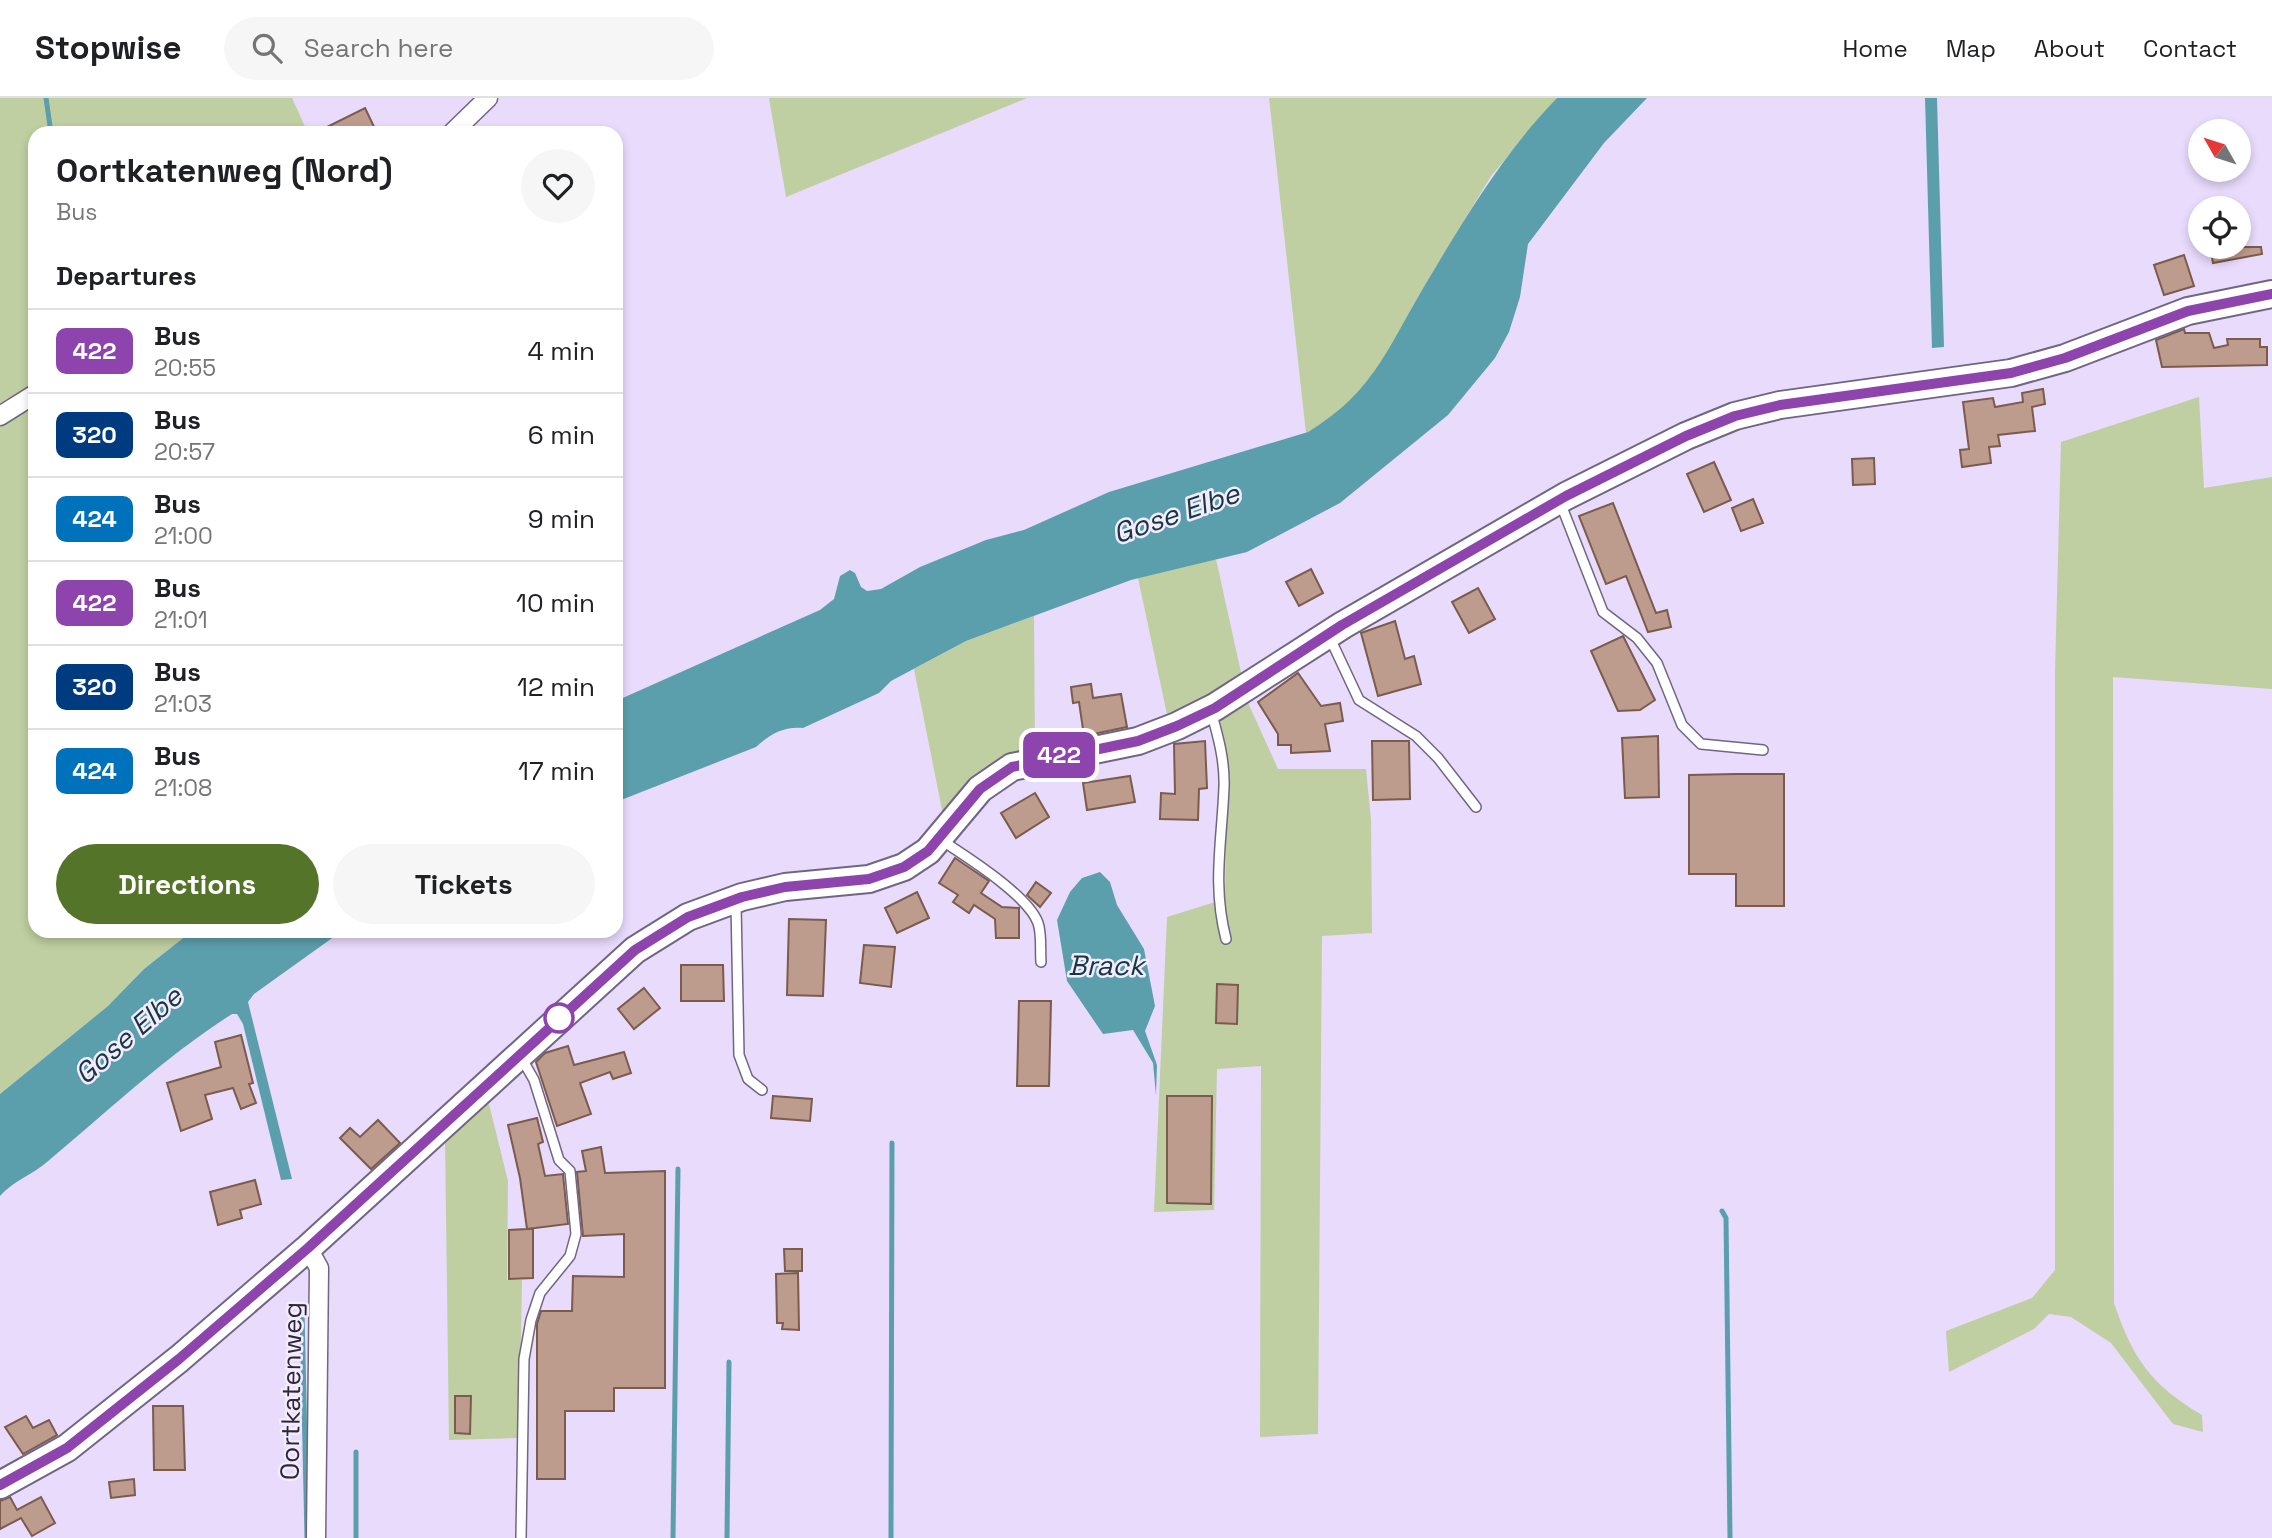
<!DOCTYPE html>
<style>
body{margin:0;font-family:"Space Grotesk",sans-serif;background:#f6f6f6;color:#202124;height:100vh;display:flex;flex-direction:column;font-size:26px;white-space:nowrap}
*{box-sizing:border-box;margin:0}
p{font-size:23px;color:#757577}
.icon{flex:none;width:38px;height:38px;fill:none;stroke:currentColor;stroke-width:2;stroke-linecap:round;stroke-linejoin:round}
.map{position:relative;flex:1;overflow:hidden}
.sheet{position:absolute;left:28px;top:28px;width:595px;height:812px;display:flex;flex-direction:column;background:#fff;border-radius:21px;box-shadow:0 4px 10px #0003}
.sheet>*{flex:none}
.badge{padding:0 14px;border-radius:10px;font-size:24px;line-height:46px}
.needle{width:46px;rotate:309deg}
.buttons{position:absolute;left:2188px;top:21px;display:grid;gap:14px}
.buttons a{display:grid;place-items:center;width:63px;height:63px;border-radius:50%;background:#fff;box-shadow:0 4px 10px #0003;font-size:35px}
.map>.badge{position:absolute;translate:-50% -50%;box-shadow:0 0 0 4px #fff}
h2{padding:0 28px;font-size:26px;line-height:63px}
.round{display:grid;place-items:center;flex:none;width:74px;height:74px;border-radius:37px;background:#f6f6f6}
.overview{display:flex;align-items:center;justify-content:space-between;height:119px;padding:0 28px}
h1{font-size:33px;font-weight:600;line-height:52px}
.button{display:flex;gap:14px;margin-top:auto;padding:14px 28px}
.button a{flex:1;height:80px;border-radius:42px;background:#54742a;color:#fff;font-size:28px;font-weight:600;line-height:80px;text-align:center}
.button a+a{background:#f6f6f6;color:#202124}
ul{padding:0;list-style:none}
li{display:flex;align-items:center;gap:21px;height:84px;padding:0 28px;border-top:2px solid #e0e0e0}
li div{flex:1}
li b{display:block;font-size:26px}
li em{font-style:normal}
li .badge{min-width:77px;font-weight:700;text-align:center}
header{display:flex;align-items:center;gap:42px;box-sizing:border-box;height:98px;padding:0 35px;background:#fff;border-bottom:2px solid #e0e0e0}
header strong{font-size:33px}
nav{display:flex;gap:38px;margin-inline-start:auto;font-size:24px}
.search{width:490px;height:63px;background:#f6f6f6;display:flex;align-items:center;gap:18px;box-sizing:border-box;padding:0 24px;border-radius:38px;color:#757577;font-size:26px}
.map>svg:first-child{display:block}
</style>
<header>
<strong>Stopwise</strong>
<div class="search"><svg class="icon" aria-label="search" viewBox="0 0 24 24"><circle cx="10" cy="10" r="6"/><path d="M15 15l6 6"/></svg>Search here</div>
<nav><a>Home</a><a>Map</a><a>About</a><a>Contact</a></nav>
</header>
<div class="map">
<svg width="2272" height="1440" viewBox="0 0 2272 1440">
<rect width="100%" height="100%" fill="#e8dbfc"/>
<g fill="#bfcfa1">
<path d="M 0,0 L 292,0 L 308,35 L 35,35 L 35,285 L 0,305 Z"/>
<path d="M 769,0 L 1027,0 L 786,99 Z"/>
<path d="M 1269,0 L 1557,0 L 1491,78 L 1412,209 L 1383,265 L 1337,317 L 1306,335 Z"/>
<path d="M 35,294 L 35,833 L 192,833 L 144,871 L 108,908 L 0,996 L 0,315 Z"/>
<path d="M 2199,299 L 2204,390 L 2272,379 L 2272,591 L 2113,579 L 2114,1205 C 2133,1261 2151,1287 2202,1317 L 2203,1334 L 2173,1326 L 2111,1245 L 2071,1219 L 2049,1216 L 2034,1231 L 1949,1274 L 1946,1233 L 2032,1200 L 2055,1172 L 2055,574 L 2061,344 Z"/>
<path d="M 1216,461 L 1242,579 L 1168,621 L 1138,480 Z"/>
<path d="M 1034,518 L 1035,655 L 944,722 L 914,571 L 966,543 Z"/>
<path d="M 1245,598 L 1278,671 L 1366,671 L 1371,721 L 1372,835 L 1322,838 L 1318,1336 L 1260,1339 L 1261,968 L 1217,971 L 1214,1112 L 1154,1114 L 1167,819 L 1225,801 L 1226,731 L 1215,621 Z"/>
<path d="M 487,998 L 508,1083 L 507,1182 L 522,1182 L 519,1340 L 449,1342 L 445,1041 Z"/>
</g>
<g fill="#5c9fac">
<path d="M 1557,0 L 1647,0 L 1604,45 L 1528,146 L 1520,199 L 1509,234 L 1495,260 L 1448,317 L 1340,405 L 1247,454 L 1131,482 L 966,543 L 891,583 L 879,595 L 803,630 C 784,628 770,636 756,649 L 616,704 L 616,603 L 820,512 L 834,501 L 840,478 L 850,472 L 855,475 L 861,489 L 867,493 L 881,491 L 920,469 L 986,442 L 1024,432 L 1109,394 L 1308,334 C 1374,294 1388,249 1425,187 C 1465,120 1502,57 1557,0 Z"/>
<path d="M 1925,0 L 1937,0 L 1944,249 L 1932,250 Z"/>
<path d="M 1100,774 L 1110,784 L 1117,807 L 1144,851 L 1155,908 L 1145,933 L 1157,967 L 1156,997 L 1153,965 L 1133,932 L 1103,936 L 1067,883 L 1057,822 L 1070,794 L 1082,780 Z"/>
<path d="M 192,833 L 342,833 L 254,896 L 248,904 L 292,1081 L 281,1082 L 243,926 L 237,916 L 232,916 C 166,958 108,1013 47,1064 C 32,1077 13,1083 0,1098 L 0,996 L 108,908 L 144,871 Z"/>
</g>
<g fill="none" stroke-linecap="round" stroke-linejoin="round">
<g stroke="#5c9fac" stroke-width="5">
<path d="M 46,0 L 51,35"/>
<path d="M 1722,1113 L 1726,1120 L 1730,1440"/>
<path d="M 302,1212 L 307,1440"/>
<path d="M 356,1440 L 356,1354"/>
<path d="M 673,1440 L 678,1071"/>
<path d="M 727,1440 L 729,1264"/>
<path d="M 891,1440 L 892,1045"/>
</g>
</g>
<g fill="#be9c8d" stroke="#7a5b4d" stroke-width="2">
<path d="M 365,10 L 377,35 L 315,35 Z"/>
<path d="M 2210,149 L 2261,149 L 2262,156 L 2213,165 Z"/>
<path d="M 2184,157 L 2194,188 L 2164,197 L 2154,167 Z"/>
<path d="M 2184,231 L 2185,235 L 2209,235 L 2214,250 L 2228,247 L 2227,241 L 2260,241 L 2260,249 L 2267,249 L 2267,267 L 2162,269 L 2156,242 Z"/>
<path d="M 2043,291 L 2045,306 L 2032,309 L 2035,333 L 1998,337 L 2000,348 L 1989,349 L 1991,365 L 1962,369 L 1960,352 L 1969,351 L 1963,304 L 1993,300 L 1995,309 L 2023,304 L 2022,295 Z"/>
<path d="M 1874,360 L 1875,386 L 1853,387 L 1852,361 Z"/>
<path d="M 1714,364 L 1731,402 L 1704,414 L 1687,376 Z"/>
<path d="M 1753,401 L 1763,425 L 1741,433 L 1732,410 Z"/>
<path d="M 1613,405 L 1656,515 L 1667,512 L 1671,529 L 1648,534 L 1626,478 L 1606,486 L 1579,418 Z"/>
<path d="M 1311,471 L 1323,495 L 1299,508 L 1286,484 Z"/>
<path d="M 1478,490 L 1495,521 L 1469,535 L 1452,504 Z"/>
<path d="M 1395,523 L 1405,561 L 1414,558 L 1421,586 L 1378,598 L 1361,535 Z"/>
<path d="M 1623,538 L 1655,602 L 1640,612 L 1618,613 L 1591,553 Z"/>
<path d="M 1298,575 L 1321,608 L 1340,605 L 1343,623 L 1325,626 L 1330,653 L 1291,655 L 1291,647 L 1278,647 L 1278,636 L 1258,604 Z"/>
<path d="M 1091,586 L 1093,600 L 1121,596 L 1127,629 L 1084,638 L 1079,604 L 1073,605 L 1071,589 Z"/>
<path d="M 1658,638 L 1659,699 L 1625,700 L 1622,640 Z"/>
<path d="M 1205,643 L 1207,690 L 1199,691 L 1198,722 L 1160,721 L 1161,695 L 1175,696 L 1174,646 Z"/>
<path d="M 1372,643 L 1409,643 L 1410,701 L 1373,702 Z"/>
<path d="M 1736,676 L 1784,676 L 1784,808 L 1736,808 L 1736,776 L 1689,776 L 1689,677 Z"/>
<path d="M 1130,678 L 1135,704 L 1087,712 L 1083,685 Z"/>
<path d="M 1035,695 L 1049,719 L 1016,740 L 1001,715 Z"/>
<path d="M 955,760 L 989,783 L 981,795 L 1002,809 L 1019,810 L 1019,840 L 996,840 L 995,821 L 974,807 L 969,815 L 953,804 L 958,797 L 939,785 Z"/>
<path d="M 1036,784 L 1051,795 L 1040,809 L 1027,797 Z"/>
<path d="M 917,794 L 929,820 L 897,835 L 885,810 Z"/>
<path d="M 789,821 L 826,822 L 823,898 L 787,897 Z"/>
<path d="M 864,847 L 895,849 L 891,889 L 860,885 Z"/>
<path d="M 681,867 L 723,867 L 724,903 L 681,903 Z"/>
<path d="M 1217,886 L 1238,887 L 1237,926 L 1216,925 Z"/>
<path d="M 644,890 L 660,910 L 634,931 L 618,911 Z"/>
<path d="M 1019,903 L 1051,903 L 1049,988 L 1017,988 Z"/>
<path d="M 241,937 L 253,985 L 249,986 L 256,1005 L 241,1011 L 233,990 L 205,997 L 212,1021 L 181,1033 L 167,985 L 221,969 L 215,944 Z"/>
<path d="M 568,948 L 574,967 L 624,954 L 631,975 L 613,981 L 610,974 L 580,985 L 591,1016 L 557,1028 L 536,964 L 545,955 Z"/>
<path d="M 773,998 L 812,1001 L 810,1023 L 771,1020 Z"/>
<path d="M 1167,998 L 1212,998 L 1211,1106 L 1167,1105 Z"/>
<path d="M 537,1020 L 543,1044 L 538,1046 L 545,1078 L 563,1076 L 568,1126 L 527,1131 L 533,1131 L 533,1180 L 509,1181 L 509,1132 L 527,1131 L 520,1080 L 508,1027 Z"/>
<path d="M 378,1022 L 400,1045 L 371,1071 L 340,1040 L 350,1030 L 360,1039 Z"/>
<path d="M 601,1049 L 605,1075 L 665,1073 L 665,1290 L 614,1290 L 614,1313 L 565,1313 L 565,1381 L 537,1381 L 537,1226 L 541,1213 L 572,1213 L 573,1178 L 624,1179 L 624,1136 L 583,1138 L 577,1074 L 586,1073 L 582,1053 Z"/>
<path d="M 255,1082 L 261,1106 L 240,1112 L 242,1120 L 218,1127 L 210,1094 Z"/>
<path d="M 784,1151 L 802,1151 L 802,1173 L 785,1173 Z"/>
<path d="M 798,1175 L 799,1232 L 782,1231 L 783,1225 L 777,1225 L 776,1176 Z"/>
<path d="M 455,1298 L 471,1298 L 470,1336 L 455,1335 Z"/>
<path d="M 153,1308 L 183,1308 L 185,1372 L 154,1372 Z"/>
<path d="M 26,1318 L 33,1330 L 49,1322 L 57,1337 L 23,1356 L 5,1329 Z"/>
<path d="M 134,1381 L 135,1397 L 111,1400 L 109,1384 Z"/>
<path d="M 10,1399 L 17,1412 L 41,1399 L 55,1425 L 32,1438 L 21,1420 L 0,1431 L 0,1403 Z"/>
</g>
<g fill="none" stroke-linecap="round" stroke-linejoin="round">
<defs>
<g id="lane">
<path d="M 1560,404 L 1603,514 L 1637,540 L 1657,565 L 1682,627 L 1701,646 L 1763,652"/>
<path d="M 1329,538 L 1359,602 L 1416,638 L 1438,660 L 1476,709"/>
<path d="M 1211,613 C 1218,638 1225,663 1224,689 C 1222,743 1212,787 1226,841"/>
<path d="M 941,742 C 965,758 1028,797 1038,825 C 1042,836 1040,852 1041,864"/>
<path d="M 736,806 L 739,957 L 748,981 L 762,992"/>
<path d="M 521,1440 L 524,1261 L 531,1222 L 540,1195 L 570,1158 L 576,1136 L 570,1073 L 559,1062 L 534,982 L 522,961"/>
</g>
<g id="street">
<path d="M 452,35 L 488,0"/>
<path d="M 0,318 L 35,296"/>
<path d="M 308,1150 L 319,1170 L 316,1440"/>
</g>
<path id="secondary" d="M 0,1387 L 67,1350 L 179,1261 L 308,1150 L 635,852 L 688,819 L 742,799 L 785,789 L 869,781 L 904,769 L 928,753 L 980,691 L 1012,669 L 1138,643 L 1177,628 L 1215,609 L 1343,527 L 1566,398 L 1686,338 L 1735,318 L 1780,307 L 2011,275 L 2065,260 L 2188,213 L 2272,196"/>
</defs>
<use href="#lane" stroke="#716682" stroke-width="12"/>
<use href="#street" stroke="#716682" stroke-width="21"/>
<use href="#secondary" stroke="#716682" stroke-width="30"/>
<use href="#lane" stroke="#fff" stroke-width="9"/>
<use href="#street" stroke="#fff" stroke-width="18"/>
<use href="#secondary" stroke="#fff" stroke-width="26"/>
</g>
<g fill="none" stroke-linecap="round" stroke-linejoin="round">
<defs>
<path id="line" d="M 0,1387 L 67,1350 L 179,1261 L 308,1150 L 635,852 L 688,819 L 742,799 L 785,789 L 869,781 L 904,769 L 928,753 L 980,691 L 1012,669 L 1138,643 L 1177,628 L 1215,610 L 1342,527 L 1566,398 L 1686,338 L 1735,318 L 1780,307 L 2011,275 L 2065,260 L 2188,213 L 2272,196"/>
</defs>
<use href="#line" stroke="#fff" stroke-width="16"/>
<use href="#line" stroke="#8e44ad" stroke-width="10"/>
</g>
<circle fill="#fff" stroke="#8e44ad" stroke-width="3.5" cx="559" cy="920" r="14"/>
<g text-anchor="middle" stroke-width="5" stroke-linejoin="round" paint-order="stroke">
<g font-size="26" fill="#2c2733" stroke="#f3ebff">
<text transform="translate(291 1293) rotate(-89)" y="9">Oortkatenweg</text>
</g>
<g font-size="28" font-style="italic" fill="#16373e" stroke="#f3ebff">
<text transform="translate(1176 415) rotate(-19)" y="10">Gose Elbe</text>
<text x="1106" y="877">Brack</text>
<text transform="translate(128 937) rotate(-41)" y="10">Gose Elbe</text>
</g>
</g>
</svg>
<div class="buttons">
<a><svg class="needle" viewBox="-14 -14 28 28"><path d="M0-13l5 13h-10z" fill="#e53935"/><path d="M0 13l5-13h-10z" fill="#757577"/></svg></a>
<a><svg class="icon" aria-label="locate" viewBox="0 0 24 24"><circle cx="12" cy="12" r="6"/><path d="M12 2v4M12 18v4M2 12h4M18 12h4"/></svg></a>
</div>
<b class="badge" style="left:1059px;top:657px;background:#8e44ad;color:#fff">422</b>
<section class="sheet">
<div class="overview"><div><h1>Oortkatenweg (Nord)</h1><p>Bus</p></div><a class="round"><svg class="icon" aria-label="heart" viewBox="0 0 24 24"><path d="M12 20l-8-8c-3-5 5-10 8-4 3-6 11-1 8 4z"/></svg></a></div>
<h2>Departures</h2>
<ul>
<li><span class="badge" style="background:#8e44ad;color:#fff">422</span><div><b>Bus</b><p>20:55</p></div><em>4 min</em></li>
<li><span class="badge" style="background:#003b80;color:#fff">320</span><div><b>Bus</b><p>20:57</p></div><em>6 min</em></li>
<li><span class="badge" style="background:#0072bc;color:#fff">424</span><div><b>Bus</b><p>21:00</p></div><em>9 min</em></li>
<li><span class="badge" style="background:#8e44ad;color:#fff">422</span><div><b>Bus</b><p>21:01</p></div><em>10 min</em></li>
<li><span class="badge" style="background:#003b80;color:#fff">320</span><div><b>Bus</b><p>21:03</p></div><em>12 min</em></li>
<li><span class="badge" style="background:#0072bc;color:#fff">424</span><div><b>Bus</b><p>21:08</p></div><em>17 min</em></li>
</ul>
<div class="button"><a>Directions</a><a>Tickets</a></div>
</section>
</div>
